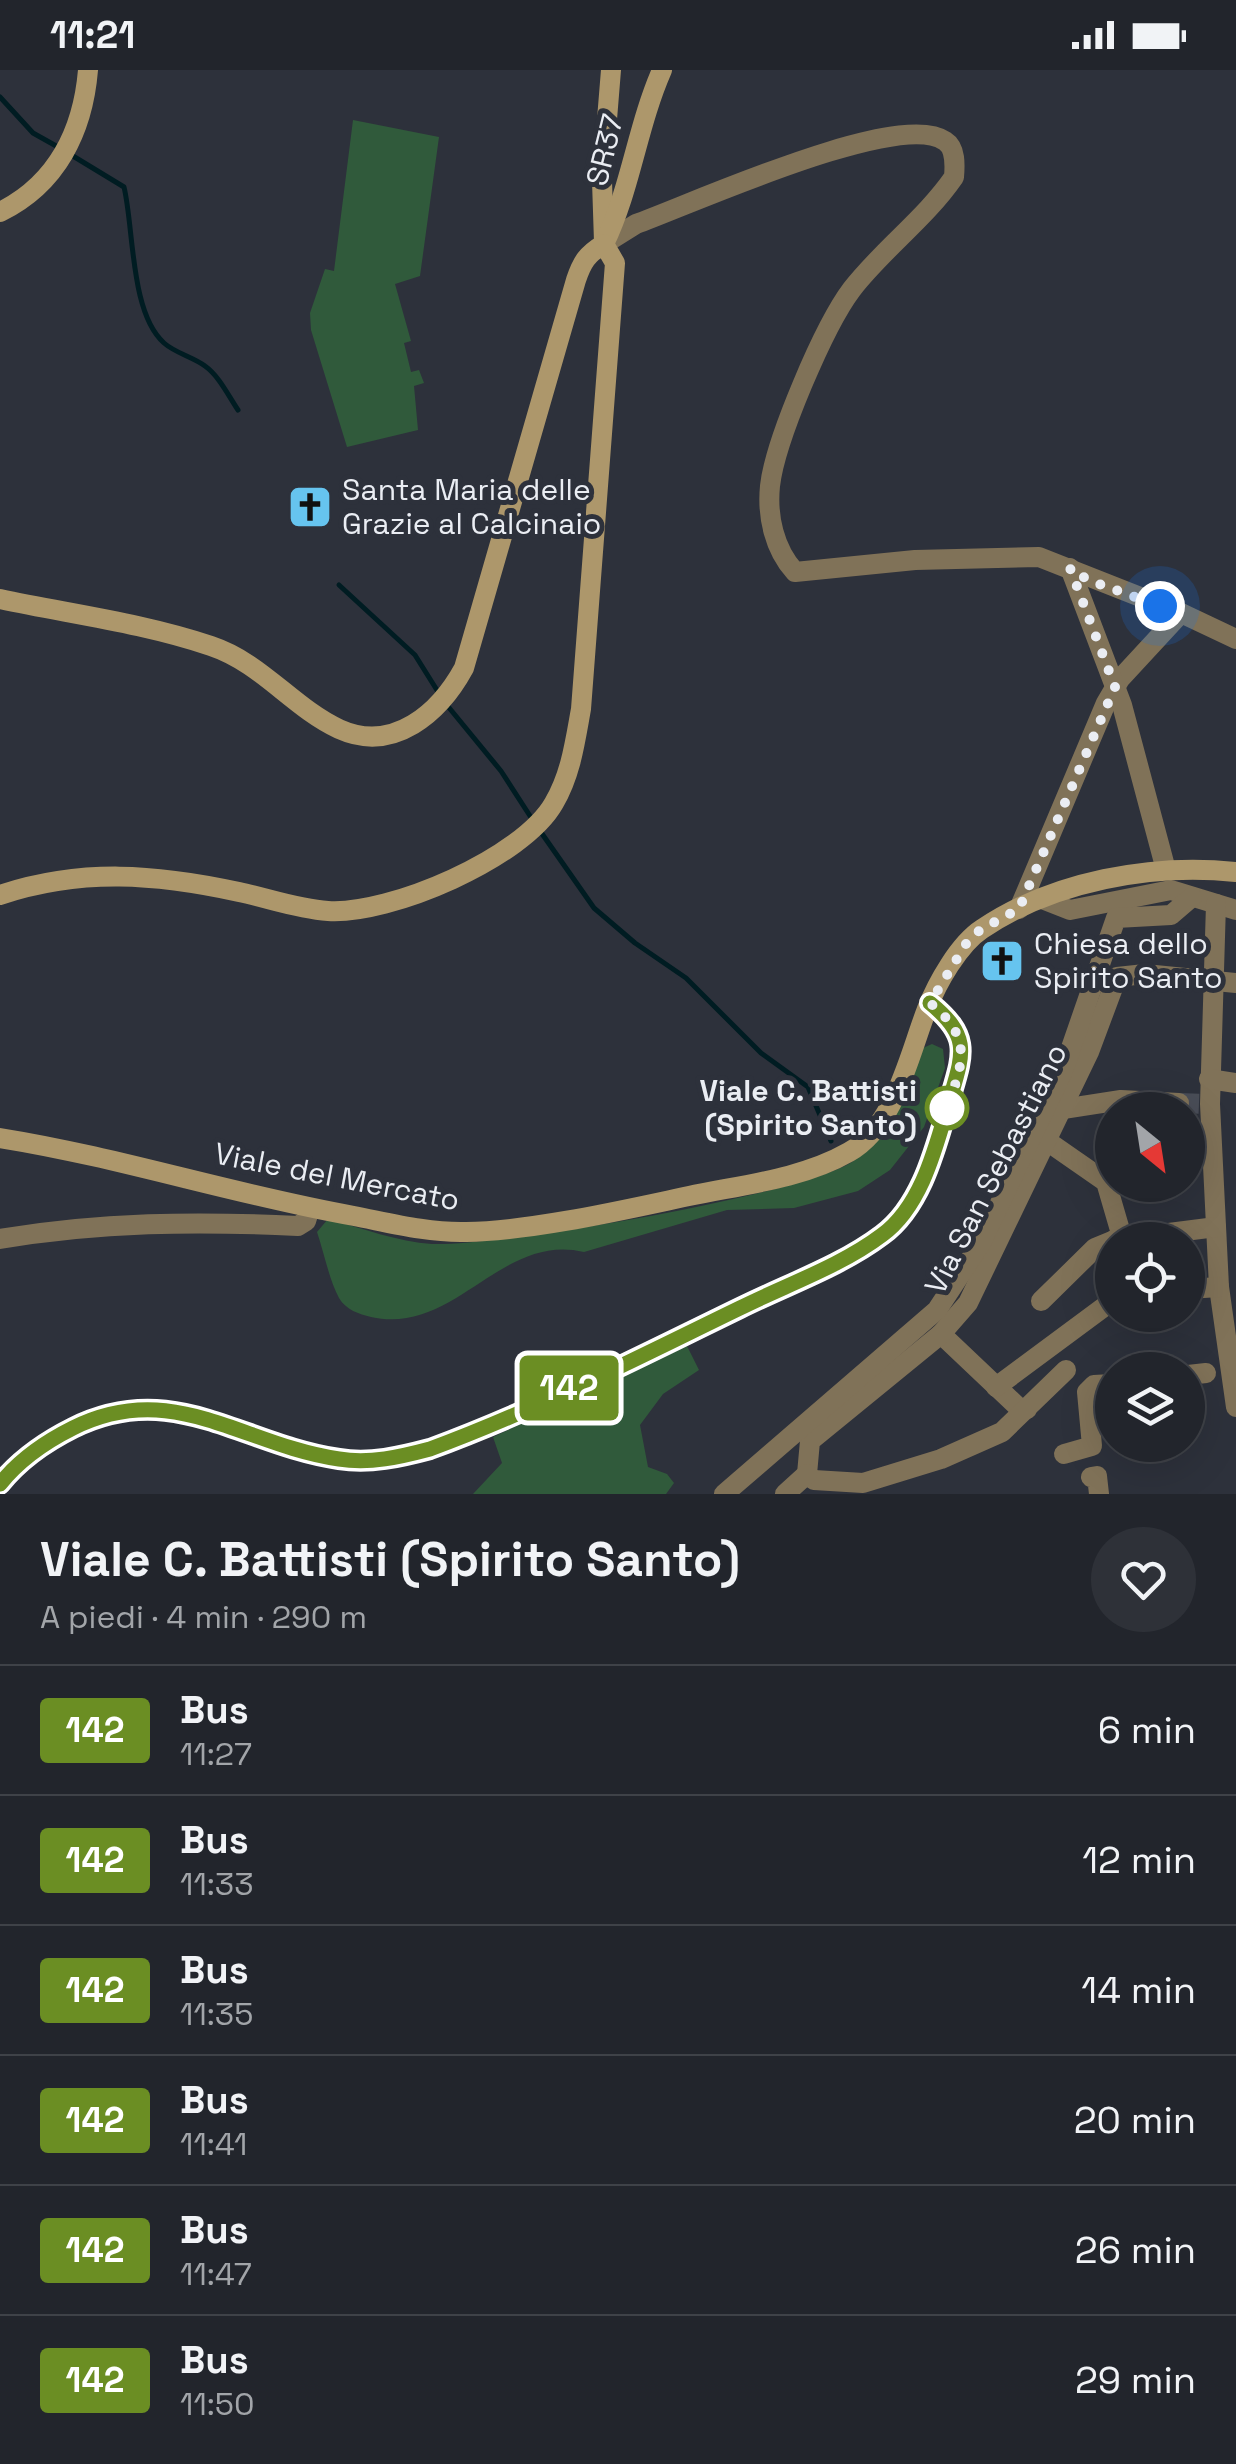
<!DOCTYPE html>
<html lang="it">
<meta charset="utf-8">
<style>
body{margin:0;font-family:"Space Grotesk",sans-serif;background:#2e3138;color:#f1f3f6;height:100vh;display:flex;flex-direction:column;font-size:38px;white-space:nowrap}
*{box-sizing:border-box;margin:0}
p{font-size:32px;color:#a2a5a9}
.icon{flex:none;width:55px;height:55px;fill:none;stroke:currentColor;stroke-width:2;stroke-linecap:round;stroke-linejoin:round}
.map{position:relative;height:1424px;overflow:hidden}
.panel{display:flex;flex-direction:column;background:#22252c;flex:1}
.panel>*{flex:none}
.badge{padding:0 20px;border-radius:8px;font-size:35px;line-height:65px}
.needle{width:65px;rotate:150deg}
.controls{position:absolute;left:1095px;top:1022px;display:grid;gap:20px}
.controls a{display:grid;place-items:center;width:110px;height:110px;border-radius:50%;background:#22252c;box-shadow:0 10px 40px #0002,0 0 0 2px #3f4248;font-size:50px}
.you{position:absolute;width:50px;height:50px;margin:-25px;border:8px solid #fff;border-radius:50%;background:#1a73e8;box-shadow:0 0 0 15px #1a73e833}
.map>.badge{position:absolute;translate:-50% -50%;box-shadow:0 0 0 5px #fff}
.round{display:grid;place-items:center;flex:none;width:105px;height:105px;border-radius:52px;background:#2e3138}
.summary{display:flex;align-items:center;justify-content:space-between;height:170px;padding:0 40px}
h1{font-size:48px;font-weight:700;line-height:75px}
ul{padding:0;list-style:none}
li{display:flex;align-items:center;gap:30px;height:130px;padding:0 40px;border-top:2px solid #3f4248}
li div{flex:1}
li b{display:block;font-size:38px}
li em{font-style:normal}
li .badge{min-width:110px;font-weight:700;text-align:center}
.status{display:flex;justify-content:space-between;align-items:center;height:70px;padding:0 50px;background:#22252c;direction:ltr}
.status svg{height:28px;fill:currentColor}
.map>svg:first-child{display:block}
</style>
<div class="status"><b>11:21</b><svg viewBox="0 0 49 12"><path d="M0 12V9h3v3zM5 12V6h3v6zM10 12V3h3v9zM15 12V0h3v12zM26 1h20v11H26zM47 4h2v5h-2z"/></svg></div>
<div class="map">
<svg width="1236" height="1424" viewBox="0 0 1236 1424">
<rect width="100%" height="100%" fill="#2d313b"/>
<g fill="#305a3b">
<path d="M 353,50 L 439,67 L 420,206 L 395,214 L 411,271 L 404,273 L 411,302 L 419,300 L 424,313 L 414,316 L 418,360 L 347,377 L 311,260 L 310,243 L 325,199 L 334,201 Z"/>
<path d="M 932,974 L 943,979 L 945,998 L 924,1057 L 890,1100 L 858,1121 L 794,1138 L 727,1140 L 584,1182 C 501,1162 455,1266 371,1247 C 359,1244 346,1240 339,1228 C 329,1209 324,1183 317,1162 L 328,1149 C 362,1158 398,1172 432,1174 C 495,1177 814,1124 856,1089 C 875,1073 909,1003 923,978 Z"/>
<path d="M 687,1276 L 699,1300 L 663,1324 L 640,1355 L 648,1397 L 667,1404 L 674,1413 L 666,1424 L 473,1424 L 502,1393 L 493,1367 Z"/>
</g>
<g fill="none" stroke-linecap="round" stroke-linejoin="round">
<g stroke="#001c22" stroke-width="5">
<path d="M 0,27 L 33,63 L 58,77"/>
<path d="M 68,83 L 124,117 C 134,158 130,243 164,273 C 175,283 193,287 205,296 C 219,306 228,325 238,340"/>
<path d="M 339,515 L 415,585 L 440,625"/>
<path d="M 446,634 L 501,701 L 532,749"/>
<path d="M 538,758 L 594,838 L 635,873 L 686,908 L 761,983 L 808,1017 L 831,1071"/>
</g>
<path stroke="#494d57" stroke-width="20" stroke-dasharray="20 10" stroke-linecap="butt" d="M 1179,1033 L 1204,1034"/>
<g stroke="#807258" stroke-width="20">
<path d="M 604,174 L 636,154 C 692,134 899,39 945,71 C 956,78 955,95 954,107 C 925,149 883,179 852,219 C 824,256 775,371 770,416 C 767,446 774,479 795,502 L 915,490 L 1039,487 L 1181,543 L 1120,609 L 1106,633 L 1019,839"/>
<path d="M 1070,498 L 1122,635 L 1166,800"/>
<path d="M 1181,543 L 1236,569"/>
<path d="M 1042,829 L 1070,840 L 1171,820 L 1236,840"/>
<path d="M 1216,834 L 1210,1034 L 1219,1217 L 1236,1337"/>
<path d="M 1209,1009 L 1236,1013"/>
<path d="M 1063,1039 L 1121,1030 L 1179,1033"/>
<path d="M 1047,1071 L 1106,1112 L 1122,1167"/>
<path d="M 0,1169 C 99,1152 197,1151 298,1156 L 306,1151 L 310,1138"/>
<path d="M 1114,1170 L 1216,1157"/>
<path d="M 1188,1219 L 1219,1217"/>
<path d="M 1041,1231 L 1095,1178 L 1112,1171"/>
<path d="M 941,1264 L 1018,1337 L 1027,1339"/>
<path d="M 1066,1300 L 1002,1362 L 941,1389 L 863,1413 L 814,1410 L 807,1404 L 810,1371 L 941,1264 L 968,1233 L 1089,982 L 1117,907 L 1145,904 L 1236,913"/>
<path d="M 1188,1305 L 1206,1303"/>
<path d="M 996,1317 L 1112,1231"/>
<path d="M 1064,1384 L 1092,1376 L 1087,1322 L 1094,1315 L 1112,1314"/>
<path d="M 1091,1407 L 1097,1406 L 1099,1424"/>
<path d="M 0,1414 C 19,1389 45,1372 73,1358 C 173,1308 242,1375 339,1389 C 370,1394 400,1387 430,1379 C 538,1339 643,1285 747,1234 C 791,1213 843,1194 882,1165 C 921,1136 936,1076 949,1032 C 963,984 972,967 929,933"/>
<path d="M 724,1424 L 937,1240 L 981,1173 L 1063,1001 L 1116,848 L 1171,845 L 1192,827"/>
<path d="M 785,1424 L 807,1404"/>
</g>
<g stroke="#ad976b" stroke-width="20">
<path d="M 0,142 C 57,114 83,61 88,0"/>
<path d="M 604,172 L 602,111 L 611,0"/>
<path d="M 604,174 C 631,118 637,57 662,0"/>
<path d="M 0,529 C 70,544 143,553 211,576 C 262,593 292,637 339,659 C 394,684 440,642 464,598 L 576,210 C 582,192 587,184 604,174 L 615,193 L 581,639 C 575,672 571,704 554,733 C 523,788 390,845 328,841 C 297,839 268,828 239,822 C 156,804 82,798 0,825"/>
<path d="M 0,1068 C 119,1087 235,1125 354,1146 C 390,1153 428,1163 466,1162 C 532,1161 623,1140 689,1126 C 741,1115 802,1109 849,1082 C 895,1056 909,985 927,939 C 937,913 959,874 982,859 C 1053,811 1153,793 1236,802"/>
</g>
</g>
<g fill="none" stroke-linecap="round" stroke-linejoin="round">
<defs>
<path id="line" d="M 0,1414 C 20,1389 45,1372 73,1358 C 173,1308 242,1375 339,1389 C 370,1394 400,1387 430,1379 C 536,1340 639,1287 740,1238 C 786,1215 841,1196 882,1165 C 922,1136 936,1076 949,1032 C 963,984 972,967 930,933"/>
</defs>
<use href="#line" stroke="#fff" stroke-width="22"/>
<use href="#line" stroke="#6b8e23" stroke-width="15"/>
<path stroke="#eaedf3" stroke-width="10" stroke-dasharray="0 18" d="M 947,1038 L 943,1052 C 959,999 979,972 930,933 L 966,874 L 980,860 L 1019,839 L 1115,617 L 1070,498 L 1088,510 L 1160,536"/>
</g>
<defs>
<symbol id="church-square" viewBox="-11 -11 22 22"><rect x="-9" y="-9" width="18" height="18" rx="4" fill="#66c4ef" stroke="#2d313b"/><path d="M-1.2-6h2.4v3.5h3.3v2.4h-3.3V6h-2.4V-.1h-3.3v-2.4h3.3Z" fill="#111"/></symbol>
</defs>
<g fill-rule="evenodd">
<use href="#church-square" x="285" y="412" width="50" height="50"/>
<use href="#church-square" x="977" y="866" width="50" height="50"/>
</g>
<circle fill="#fff" stroke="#6b8e23" stroke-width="5" cx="947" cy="1038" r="20"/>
<g text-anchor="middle" stroke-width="10" stroke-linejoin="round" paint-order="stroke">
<g font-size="30" fill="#eaedf3" stroke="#2d313b">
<text transform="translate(605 80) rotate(-76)" y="10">SR37</text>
<text transform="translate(996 1099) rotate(-63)" y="10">Via San Sebastiano</text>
<text transform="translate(337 1107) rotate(11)" y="10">Viale del Mercato</text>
</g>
<g font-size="30" fill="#eaedf3" stroke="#2d313b" text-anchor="start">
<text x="342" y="430">Santa Maria delle<tspan x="342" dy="34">Grazie al Calcinaio</tspan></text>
<text x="1034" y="884">Chiesa dello<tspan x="1034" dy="34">Spirito Santo</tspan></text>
</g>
<g font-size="30" font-weight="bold" fill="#eaedf3" stroke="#2d313b" text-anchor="end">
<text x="917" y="1031">Viale C. Battisti<tspan x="917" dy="34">(Spirito Santo)</tspan></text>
</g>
</g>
</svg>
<div class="controls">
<a><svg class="needle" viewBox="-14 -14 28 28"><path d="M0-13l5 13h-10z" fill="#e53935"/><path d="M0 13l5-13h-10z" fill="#a2a5a9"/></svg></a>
<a><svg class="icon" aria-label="locate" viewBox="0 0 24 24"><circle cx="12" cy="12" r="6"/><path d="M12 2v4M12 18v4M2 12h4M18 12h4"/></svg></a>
<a><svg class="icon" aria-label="layers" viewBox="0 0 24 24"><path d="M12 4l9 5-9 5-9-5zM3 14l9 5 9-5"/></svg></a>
</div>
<div class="you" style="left:1160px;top:536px"></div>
<b class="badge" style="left:569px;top:1318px;background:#6b8e23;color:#fff">142</b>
</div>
<section class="panel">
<div class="summary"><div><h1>Viale C. Battisti (Spirito Santo)</h1><p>A piedi · 4 min · 290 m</p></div><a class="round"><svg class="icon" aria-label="heart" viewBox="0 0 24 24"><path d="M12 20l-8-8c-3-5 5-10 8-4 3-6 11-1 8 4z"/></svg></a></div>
<ul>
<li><span class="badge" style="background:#6b8e23;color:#fff">142</span><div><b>Bus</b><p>11:27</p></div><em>6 min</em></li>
<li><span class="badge" style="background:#6b8e23;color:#fff">142</span><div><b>Bus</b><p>11:33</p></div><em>12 min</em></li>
<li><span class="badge" style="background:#6b8e23;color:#fff">142</span><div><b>Bus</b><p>11:35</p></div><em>14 min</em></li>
<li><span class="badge" style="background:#6b8e23;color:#fff">142</span><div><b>Bus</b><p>11:41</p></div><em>20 min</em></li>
<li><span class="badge" style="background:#6b8e23;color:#fff">142</span><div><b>Bus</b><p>11:47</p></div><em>26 min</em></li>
<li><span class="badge" style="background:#6b8e23;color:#fff">142</span><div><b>Bus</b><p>11:50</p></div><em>29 min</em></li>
</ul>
</section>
